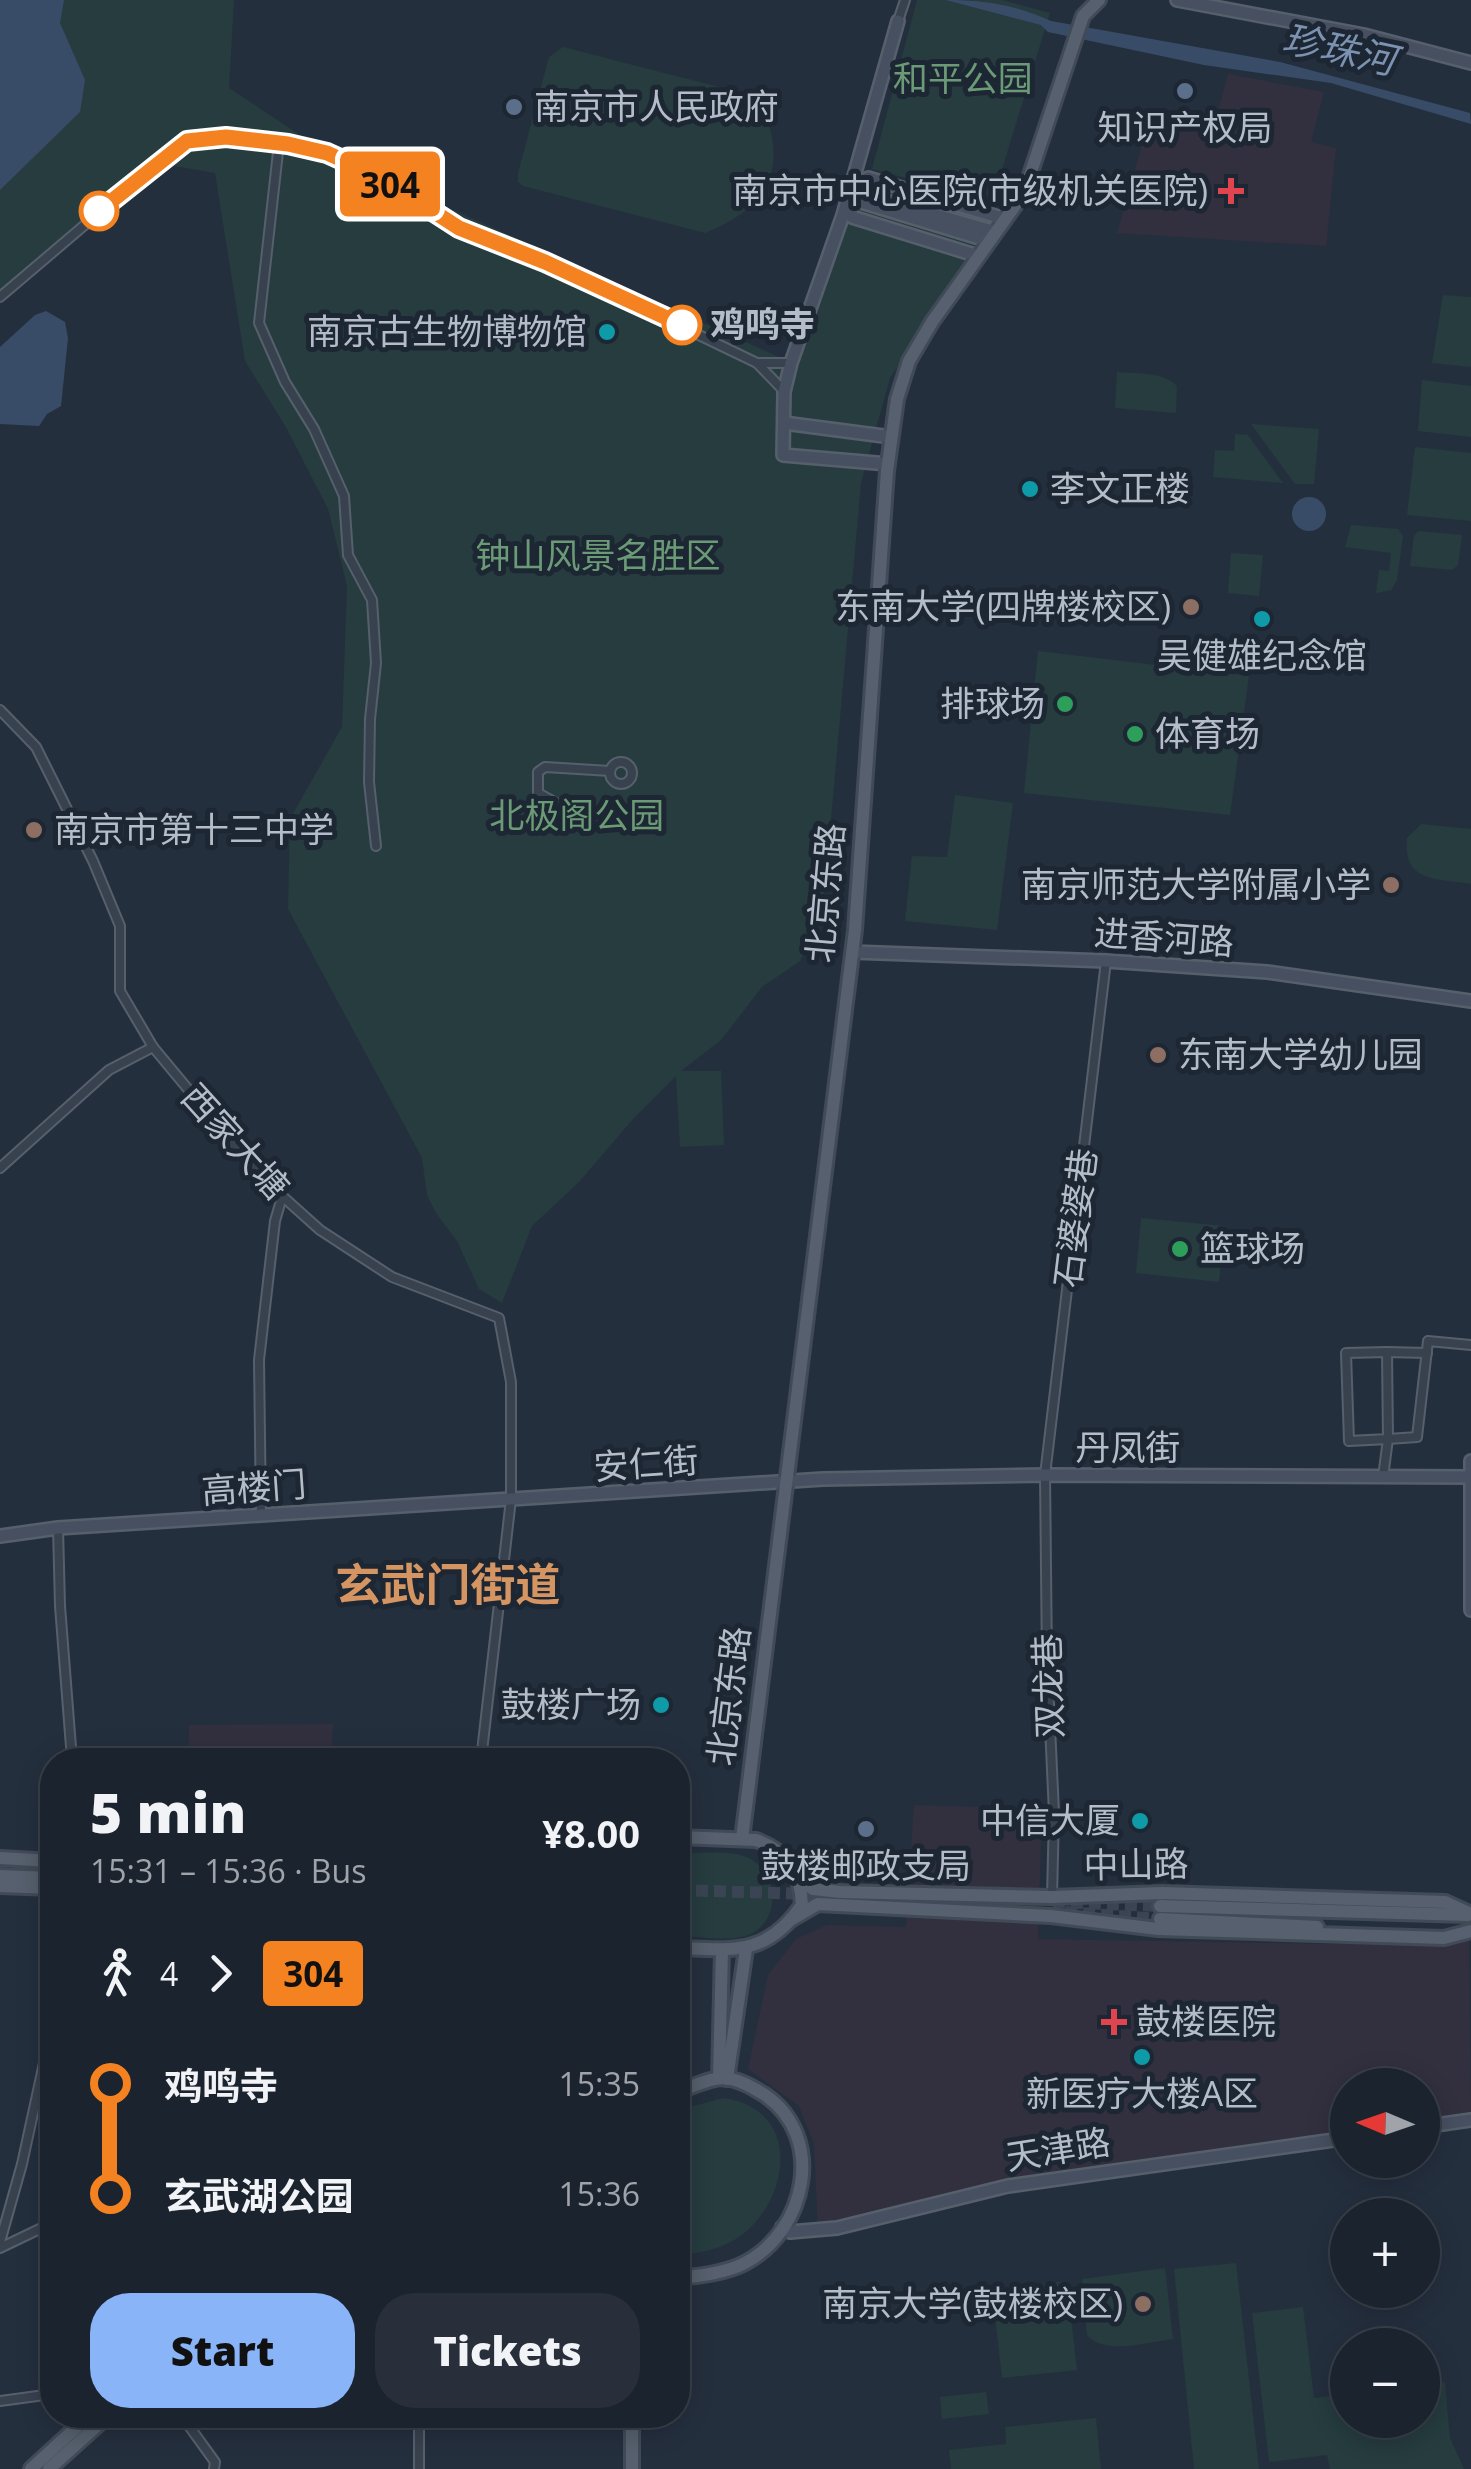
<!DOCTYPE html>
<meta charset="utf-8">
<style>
body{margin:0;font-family:"Open Sans","Noto Sans SC",sans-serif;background:#282f3a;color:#f1f3f6;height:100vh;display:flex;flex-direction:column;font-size:38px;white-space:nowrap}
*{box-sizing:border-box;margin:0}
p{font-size:32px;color:#a0a4aa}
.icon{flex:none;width:55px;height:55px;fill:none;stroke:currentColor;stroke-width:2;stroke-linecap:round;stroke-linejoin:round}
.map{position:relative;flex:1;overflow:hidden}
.drawer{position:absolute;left:40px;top:1748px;width:650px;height:680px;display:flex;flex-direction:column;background:#1b232e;border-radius:40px;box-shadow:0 5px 25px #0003,0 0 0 2px #39404a}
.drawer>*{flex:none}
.badge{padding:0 20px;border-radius:8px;font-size:35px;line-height:65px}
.needle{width:65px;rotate:272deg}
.tools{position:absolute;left:1330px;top:2068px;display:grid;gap:20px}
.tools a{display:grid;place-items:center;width:110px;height:110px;border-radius:50%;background:#1b232e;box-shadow:0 5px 25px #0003,0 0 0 2px #39404a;font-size:50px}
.map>.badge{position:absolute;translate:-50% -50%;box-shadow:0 0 0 5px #fff}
.legs{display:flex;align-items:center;gap:15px;height:110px;padding:0 50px;font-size:32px}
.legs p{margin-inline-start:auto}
.overview{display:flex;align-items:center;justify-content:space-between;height:170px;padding:0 50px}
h1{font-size:55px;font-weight:800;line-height:75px}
.action{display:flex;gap:20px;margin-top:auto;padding:20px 50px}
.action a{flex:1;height:115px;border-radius:40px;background:#8ab4f8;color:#111;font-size:40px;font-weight:800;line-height:115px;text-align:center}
.action a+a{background:#282f3a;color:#f1f3f6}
ul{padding:0 50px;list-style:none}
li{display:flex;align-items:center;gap:35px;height:110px;font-size:38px}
li i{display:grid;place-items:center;width:15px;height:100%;margin:0 12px;background:currentColor}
li i::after{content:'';width:25px;height:25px;margin:-12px;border:8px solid;border-radius:50%;background:#1b232e}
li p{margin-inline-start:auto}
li:first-child i{background:linear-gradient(#0000 50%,currentColor 0)}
li:last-child i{background:linear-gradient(currentColor 50%,#0000 0)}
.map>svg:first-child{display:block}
</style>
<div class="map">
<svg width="1471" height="2469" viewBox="0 0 1471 2469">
<rect width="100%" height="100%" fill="#242f3e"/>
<g fill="#32303f">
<path d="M 1228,74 L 1324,92 L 1311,142 L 1336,148 L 1326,246 L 1117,233 L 1151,113 L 1175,122 L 1217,116 Z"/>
<path d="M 333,1724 L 331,1760 L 188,1760 L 189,1725 Z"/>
<path d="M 914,1805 L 1042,1809 L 1038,1939 L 1321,1944 L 1469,1940 L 1471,2118 L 1423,2125 L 1422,2085 L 1348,2085 L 1347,2136 L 980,2191 L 818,2231 L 814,2144 L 799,2106 L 748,2069 L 768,1975 L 796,1939 L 827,1925 L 906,1927 Z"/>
</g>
<g fill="#263c3f">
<path d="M 0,0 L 234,0 L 229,88 L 327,153 L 790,362 L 848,198 L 996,232 L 890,378 L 861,483 L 823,909 L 800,961 L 762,987 L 721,1040 L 681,1071 L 721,1071 L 724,1145 L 680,1147 L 676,1076 L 634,1118 L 579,1182 L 532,1226 L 502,1303 L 479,1289 L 457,1241 L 436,1213 L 427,1195 L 422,1158 L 288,909 L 290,819 L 342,727 L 347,586 L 328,509 L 287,429 L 245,361 L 215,173 L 157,163 L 17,289 L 0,298 Z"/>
<path d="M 917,0 L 1002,0 L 1050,13 L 996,189 L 990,195 L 978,197 L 872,169 Z"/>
<path d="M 563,47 L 754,96 C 759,107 768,119 771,132 C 783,186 752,214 705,233 L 523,186 L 518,182 L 518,173 L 549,57 Z"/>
<path d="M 1443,295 L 1471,297 L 1471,367 L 1432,363 Z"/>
<path d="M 1117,372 C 1138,374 1162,371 1177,386 L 1176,413 L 1115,408 Z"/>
<path d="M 1422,380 L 1471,386 L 1471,437 L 1418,431 Z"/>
<path d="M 1251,424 L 1319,429 L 1314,484 L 1295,484 Z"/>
<path d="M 1235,434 L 1248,435 L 1283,483 L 1213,477 L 1215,450 L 1234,451 Z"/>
<path d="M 1415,447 L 1471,453 L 1471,521 L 1407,515 Z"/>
<path d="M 1351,525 L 1398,529 L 1403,536 L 1397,580 L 1391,590 L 1376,593 L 1379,570 L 1389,571 L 1391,553 L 1345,547 Z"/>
<path d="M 1418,531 L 1462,535 L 1458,565 L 1452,570 L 1410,566 L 1414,536 Z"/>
<path d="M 1231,553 L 1263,555 L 1259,596 L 1228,593 Z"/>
<path d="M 1038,651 L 1249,676 L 1230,815 L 1024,793 Z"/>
<path d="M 955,795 L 1013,803 L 997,930 L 905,921 L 912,856 L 947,857 Z"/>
<path d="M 1421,824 L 1471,829 L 1471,884 C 1436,878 1403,883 1407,838 Z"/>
<path d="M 1141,1218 L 1225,1226 L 1219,1282 L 1136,1273 Z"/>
<path d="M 678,1853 C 698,1854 731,1849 749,1858 C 782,1875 781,1929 741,1937 C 722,1941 697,1936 678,1936 Z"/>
<path d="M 724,2098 C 800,2109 792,2195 743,2234 C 724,2249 701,2253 678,2255 L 678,2110 Z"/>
<path d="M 1236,2263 L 1259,2469 L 1194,2469 L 1174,2269 Z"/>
<path d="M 1165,2268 L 1173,2339 C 1148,2342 1105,2356 1087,2335 L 1082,2279 Z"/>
<path d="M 1067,2281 L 1077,2370 L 1002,2378 L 992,2290 Z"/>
<path d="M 1303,2307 L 1314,2398 L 1347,2394 L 1348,2420 L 1422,2420 L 1423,2385 L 1445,2382 L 1450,2438 L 1464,2469 L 1330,2469 L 1327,2455 L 1269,2462 L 1252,2313 Z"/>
<path d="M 986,2392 L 989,2414 L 942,2419 L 940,2397 Z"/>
<path d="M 1096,2418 L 1101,2469 L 951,2469 L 949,2450 L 1006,2444 L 1005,2427 Z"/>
</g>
<g fill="#394c67">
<path d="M 0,0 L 64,0 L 60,23 L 85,80 L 80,112 L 0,190 Z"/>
<path d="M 946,0 C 984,0 1017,5 1051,21 L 1280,62 L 1470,113 L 1471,124 L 1331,83 L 1204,65 L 1048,32 L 1041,25 Z"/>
<path d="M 46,311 L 65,322 L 68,338 L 61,406 L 47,414 L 39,426 L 0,424 L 0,347 L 35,315 Z"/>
<circle cx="1309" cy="514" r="17"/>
</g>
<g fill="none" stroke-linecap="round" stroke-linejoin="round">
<g stroke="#3a4453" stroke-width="12" stroke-dasharray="12 6" stroke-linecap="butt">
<path d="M 50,1869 L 52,1869"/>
<path d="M 678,1890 L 808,1894"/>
<path d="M 1053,1902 L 1160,1906"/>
<path d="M 910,1903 L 960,1905"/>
<path d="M 1065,1912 L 1160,1919"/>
</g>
<defs>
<g id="street">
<path d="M 898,21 L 905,0"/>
<path d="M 226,137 L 289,144 L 327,153 L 379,177 L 459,229 L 545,261 L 757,363 L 784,391"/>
<path d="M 279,143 L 259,323 L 285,382 L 314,429 L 344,496 L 348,555 L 372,600 L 376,663 L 370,719 L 369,782 L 376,846"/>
<path d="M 0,297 L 174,149 L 187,141 L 217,137"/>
<path d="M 757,363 L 791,363"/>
<path d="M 0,710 L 36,747 L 93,861 L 120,926 L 120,991 L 153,1047 L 261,1177 L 320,1230 L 392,1277 L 499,1318 L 511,1382 L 511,1499 L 481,1760"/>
<circle cx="621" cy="773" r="11"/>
<path d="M 565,808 L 538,793 L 538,772 L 545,767 L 610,771"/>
<path d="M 0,1168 L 109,1070 L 153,1047"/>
<path d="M 1387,1352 L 1346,1353 L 1349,1441 L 1388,1439 L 1387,1352 L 1427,1353"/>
<path d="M 1383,1477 L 1388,1439 L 1417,1437 L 1428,1341 L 1471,1345"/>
<path d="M 261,1515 L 259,1360 L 275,1221 L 282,1197"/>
<path d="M 58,1528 L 60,1606 L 72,1760"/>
<path d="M 1052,1897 L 1054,1813 L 1047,1661 L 1045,1475 L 1106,961"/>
<path d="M 0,2242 L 22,2164 L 52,2026"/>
<path d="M 0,2248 L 52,2223"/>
<path d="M 0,2401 L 52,2394"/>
<path d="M 181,2415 L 215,2462 L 214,2469"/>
<path d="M 419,2415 L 419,2469"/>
</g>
<g id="secondary">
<path d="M 1177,0 L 1364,35 L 1471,63"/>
<path d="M 851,191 L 868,178 L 1005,219"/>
<path d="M 851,191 L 996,232"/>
<path d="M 978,256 L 852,217 L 848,198 L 989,241"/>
<path d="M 784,423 L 891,437"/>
<path d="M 888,464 L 783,455 L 784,392 L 791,363 L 843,215 L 898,21"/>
<path d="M 852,952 L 1106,961 L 1267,972 L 1471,1001"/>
<path d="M 1471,1461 L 1471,1610"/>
<path d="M 0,1536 L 58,1528 L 823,1479 L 1045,1475 L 1471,1477"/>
<path d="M 1422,2127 L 1471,2120"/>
<path d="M 782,2227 L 790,2232 L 837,2228 L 1008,2186 L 1348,2138"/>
</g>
<g id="primary">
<path d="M 678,1837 L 756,1840 C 787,1851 801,1873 802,1905 C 767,1956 733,1950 678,1948"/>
<path d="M 742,1839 L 855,930 L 887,471 L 897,399 L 909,361 L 932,322 L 1024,193 L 1083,16 L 1099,0"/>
<path d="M 0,1858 L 52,1861"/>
<path d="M 0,1876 L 50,1878"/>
<path d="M 801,1881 L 813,1889 L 840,1892 L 1052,1897 L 1162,1893 L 1445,1902 L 1471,1914"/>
<path d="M 0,1886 L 52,1888"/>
<path d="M 1160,1906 L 1468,1915"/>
<path d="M 792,1919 L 818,1904 L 1051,1916 L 1158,1929 L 1444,1938 L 1471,1931"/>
<path d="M 1160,1919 L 1317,1927"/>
<path d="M 719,2078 L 722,1950"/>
<path d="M 727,2079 L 746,1949"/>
<path d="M 678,2092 C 690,2087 708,2079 722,2078 C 737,2078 752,2087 765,2095 C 826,2137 807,2230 745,2263 C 726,2273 699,2276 678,2278"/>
<path d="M 31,2469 L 90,2415"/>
<path d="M 49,2469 L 109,2415"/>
<path d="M 632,2469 L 632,2415"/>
</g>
</defs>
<use href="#street" stroke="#565f6c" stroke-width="12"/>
<use href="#secondary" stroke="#565f6c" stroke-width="16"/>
<use href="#primary" stroke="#414a57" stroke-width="18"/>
<use href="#street" stroke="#38414e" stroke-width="8"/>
<use href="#secondary" stroke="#465061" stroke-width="11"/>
<use href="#primary" stroke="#56606e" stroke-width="12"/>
</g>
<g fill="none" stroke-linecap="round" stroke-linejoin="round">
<defs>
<path id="line-1" d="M 99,211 L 187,141 L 226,137 L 288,144 L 327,153 L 380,177 L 459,228 L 545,262 L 682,325"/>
</defs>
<use href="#line-1" stroke="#fff" stroke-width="22"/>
<use href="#line-1" stroke="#f58220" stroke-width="15"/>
</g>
<g fill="#5c6f8a" stroke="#1d2633" stroke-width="4">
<circle cx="1185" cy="91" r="10"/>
<circle cx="514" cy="107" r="10"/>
<circle cx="866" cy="1829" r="10"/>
</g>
<g fill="#e0444e" stroke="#1d2633" stroke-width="4">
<path d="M1226 176h10v10h10v10h-10v10h-10v-10h-10v-10h10z"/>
<path d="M1109 2007h10v10h10v10h-10v10h-10v-10h-10v-10h10z"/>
</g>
<g fill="#fff" stroke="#f58220" stroke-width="5">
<circle cx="99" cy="211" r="18"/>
<circle cx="682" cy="325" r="18"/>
</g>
<g fill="#0f9aa8" stroke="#1d2633" stroke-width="4">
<circle cx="607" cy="332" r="10"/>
<circle cx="1030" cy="489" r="10"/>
<circle cx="1262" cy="619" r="10"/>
<circle cx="661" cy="1705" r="10"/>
<circle cx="1140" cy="1821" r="10"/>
<circle cx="1142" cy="2057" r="10"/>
</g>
<g fill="#8d6e63" stroke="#1d2633" stroke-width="4">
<circle cx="1191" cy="607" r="10"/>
<circle cx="34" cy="830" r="10"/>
<circle cx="1391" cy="885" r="10"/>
<circle cx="1158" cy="1055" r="10"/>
<circle cx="1143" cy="2304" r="10"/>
</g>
<g fill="#2e9e5b" stroke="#1d2633" stroke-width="4">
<circle cx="1065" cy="704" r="10"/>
<circle cx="1135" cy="734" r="10"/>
<circle cx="1180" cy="1249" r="10"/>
</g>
<g text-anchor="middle" stroke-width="10" stroke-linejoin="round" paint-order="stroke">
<g font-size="35" fill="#6b9a76" stroke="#1d2633">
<text x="963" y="91">和平公园</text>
<text x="598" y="568">钟山风景名胜区</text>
<text x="577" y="828">北极阁公园</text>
</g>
<g font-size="35" fill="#b4bcc9" stroke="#1d2633" text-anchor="end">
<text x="534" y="119" text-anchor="start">南京市人民政府</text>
<text x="1185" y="140" text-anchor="middle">知识产权局</text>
<text x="1208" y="203">南京市中心医院(市级机关医院)</text>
<text x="587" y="344">南京古生物博物馆</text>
<text x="1050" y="501" text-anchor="start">李文正楼</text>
<text x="1171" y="619">东南大学(四牌楼校区)</text>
<text x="1262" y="668" text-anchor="middle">吴健雄纪念馆</text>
<text x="1045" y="716">排球场</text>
<text x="1155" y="746" text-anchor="start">体育场</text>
<text x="54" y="842" text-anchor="start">南京市第十三中学</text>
<text x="1371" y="897">南京师范大学附属小学</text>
<text x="1178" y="1067" text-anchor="start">东南大学幼儿园</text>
<text x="1200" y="1261" text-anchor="start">篮球场</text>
<text x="641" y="1717">鼓楼广场</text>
<text x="1120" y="1833">中信大厦</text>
<text x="866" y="1878" text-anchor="middle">鼓楼邮政支局</text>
<text x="1136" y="2034" text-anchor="start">鼓楼医院</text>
<text x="1142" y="2106" text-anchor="middle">新医疗大楼A区</text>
<text x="1123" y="2316">南京大学(鼓楼校区)</text>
</g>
<g font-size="35" font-weight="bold" fill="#b4bcc9" stroke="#1d2633" text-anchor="start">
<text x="710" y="337">鸡鸣寺</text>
</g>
<g font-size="35" fill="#b4bcc9" stroke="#1d2633">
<text transform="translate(826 893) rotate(-85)" y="12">北京东路</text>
<text transform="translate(1164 938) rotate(4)" y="12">进香河路</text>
<text transform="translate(235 1142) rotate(48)" y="12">西家大塘</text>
<text transform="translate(1076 1218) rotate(-83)" y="12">石婆婆巷</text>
<text x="1128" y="1460">丹凤街</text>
<text transform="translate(646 1464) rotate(-4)" y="12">安仁街</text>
<text transform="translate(254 1488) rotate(-4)" y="12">高楼门</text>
<text transform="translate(1049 1686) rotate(-92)" y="12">双龙巷</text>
<text transform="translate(729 1696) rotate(-83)" y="12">北京东路</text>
<text transform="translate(1136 1865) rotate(-1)" y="12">中山路</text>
<text transform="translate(1058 2150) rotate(-9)" y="12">天津路</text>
</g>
<g font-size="38" font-style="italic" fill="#7c92b1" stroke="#1d2633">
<text transform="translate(1339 50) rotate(12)" y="13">珍珠河</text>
</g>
<g font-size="45" font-weight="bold" fill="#d59563" stroke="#1d2633">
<text x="448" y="1601">玄武门街道</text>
</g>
</g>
</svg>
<div class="tools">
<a><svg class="needle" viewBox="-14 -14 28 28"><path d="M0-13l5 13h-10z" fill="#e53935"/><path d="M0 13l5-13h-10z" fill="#a0a4aa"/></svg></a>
<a>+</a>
<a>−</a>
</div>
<b class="badge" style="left:390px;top:184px;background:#f58220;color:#111">304</b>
<section class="drawer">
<div class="overview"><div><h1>5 min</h1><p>15:31 – 15:36 · Bus</p></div><b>¥8.00</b></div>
<div class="legs"><svg class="icon" aria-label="walk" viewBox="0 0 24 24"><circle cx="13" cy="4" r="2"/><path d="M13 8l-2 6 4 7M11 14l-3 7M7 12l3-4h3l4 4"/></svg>4<svg class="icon" aria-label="forward" viewBox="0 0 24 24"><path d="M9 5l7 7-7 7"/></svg><b class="badge" style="background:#f58220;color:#111">304</b></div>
<ul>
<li><i style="color:#f58220"></i><b>鸡鸣寺</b><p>15:35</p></li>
<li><i style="color:#f58220"></i><b>玄武湖公园</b><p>15:36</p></li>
</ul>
<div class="action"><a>Start</a><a>Tickets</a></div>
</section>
</div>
